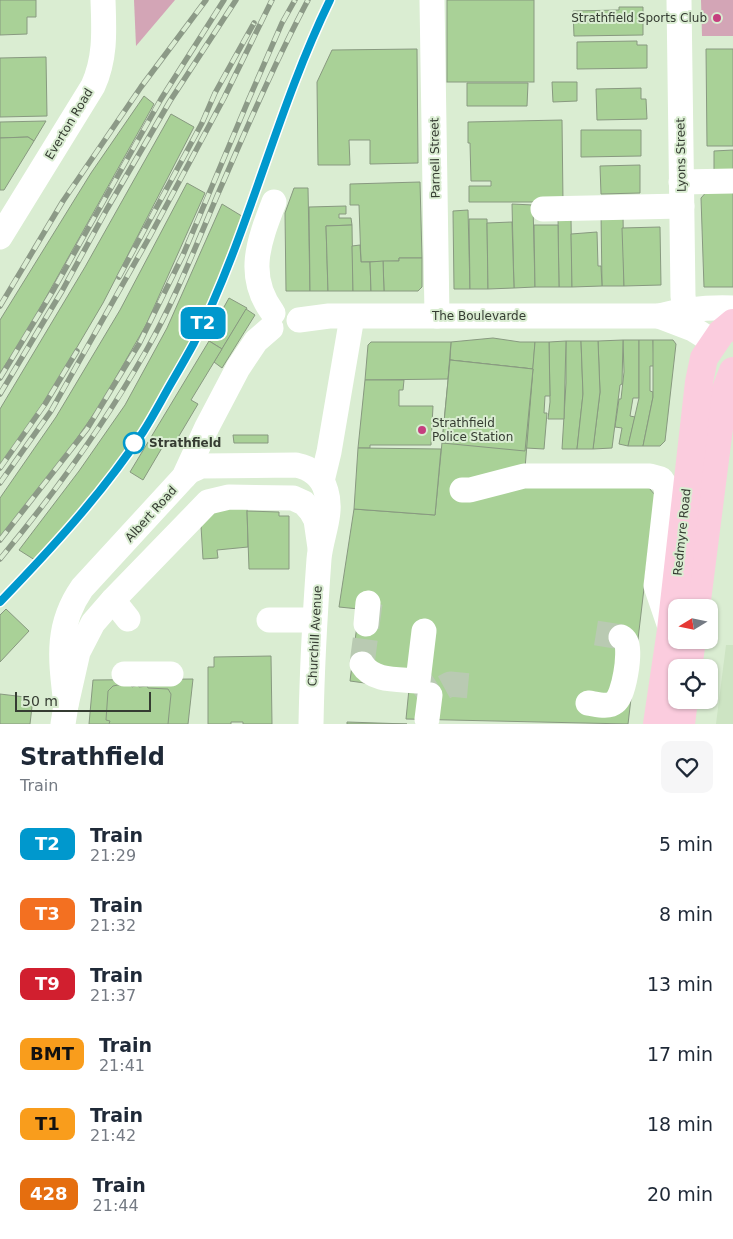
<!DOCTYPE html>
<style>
body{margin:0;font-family:"DejaVu Sans",sans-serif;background:#f6f6f7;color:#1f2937;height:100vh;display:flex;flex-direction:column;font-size:19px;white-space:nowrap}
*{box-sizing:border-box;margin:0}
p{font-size:16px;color:#747a83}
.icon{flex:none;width:28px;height:28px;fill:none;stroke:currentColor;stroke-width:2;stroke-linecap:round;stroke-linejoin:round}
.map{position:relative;height:724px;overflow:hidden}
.panel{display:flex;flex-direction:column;background:#fff;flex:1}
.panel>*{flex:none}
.badge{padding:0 10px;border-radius:8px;font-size:18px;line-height:32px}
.needle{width:32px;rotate:260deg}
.buttons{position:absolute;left:668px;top:599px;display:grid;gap:10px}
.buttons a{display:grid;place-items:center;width:50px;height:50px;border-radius:10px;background:#fff;box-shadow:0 1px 4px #0004;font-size:25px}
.scale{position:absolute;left:15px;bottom:12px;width:136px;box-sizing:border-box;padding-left:5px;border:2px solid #353c32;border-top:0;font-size:14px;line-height:18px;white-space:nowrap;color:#353c32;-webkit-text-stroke:4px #daedd2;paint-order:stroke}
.map>.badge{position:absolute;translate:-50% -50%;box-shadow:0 0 0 2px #fff}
.round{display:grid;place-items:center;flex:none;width:52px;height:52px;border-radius:10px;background:#f6f6f7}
.summary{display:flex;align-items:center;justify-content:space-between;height:85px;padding:0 20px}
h1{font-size:24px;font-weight:700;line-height:38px}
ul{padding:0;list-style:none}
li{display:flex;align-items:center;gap:15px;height:70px;padding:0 20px}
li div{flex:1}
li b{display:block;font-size:19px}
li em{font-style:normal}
li .badge{min-width:55px;font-weight:700;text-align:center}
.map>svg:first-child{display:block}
</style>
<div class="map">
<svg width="733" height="724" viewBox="0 0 733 724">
<rect width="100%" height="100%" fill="#daedd2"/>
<path fill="#cde4c3" d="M 726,645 L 733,645 L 733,724 L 716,724 Z"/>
<g fill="#d3a5b6">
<path d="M 134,0 L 175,0 L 136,46 Z"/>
<path d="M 701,0 L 733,0 L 733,36 L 702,36 Z"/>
</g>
<g fill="#a9d197" stroke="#889980">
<path d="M 0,0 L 36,0 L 36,17 L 27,17 L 27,34 L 0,35 Z"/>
<rect x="447" y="0" width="87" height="82"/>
<path d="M 619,7 L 643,7 L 643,35 L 574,36 L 573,11 L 619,10 Z"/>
<path d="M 637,41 L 637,45 L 647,45 L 647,68 L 577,69 L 577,42 Z"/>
<path d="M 417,49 L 418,163 L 370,164 L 370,140 L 349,140 L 350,165 L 318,165 L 317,82 L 332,50 Z"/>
<path d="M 706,49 L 733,49 L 733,146 L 707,146 Z"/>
<path d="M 46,57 L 47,116 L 0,117 L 0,58 Z"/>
<path d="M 552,82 L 577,82 L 577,101 L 553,102 Z"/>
<path d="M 467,83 L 528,83 L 527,106 L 467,106 Z"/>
<path d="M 641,88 L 641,99 L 646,99 L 647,119 L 597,120 L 596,89 Z"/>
<path d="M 144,96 L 154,104 L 25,335 L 0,373 L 0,320 L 91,173 Z"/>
<path d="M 171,114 L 194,127 L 103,303 L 50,393 L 0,467 L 0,409 L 85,267 Z"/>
<path d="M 562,120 L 563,202 L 469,202 L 469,186 L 491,186 L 491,181 L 471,181 L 470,143 L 468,143 L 468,122 Z"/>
<path d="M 46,121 L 34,141 L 28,137 L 0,138 L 0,122 Z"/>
<path d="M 581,130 L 641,130 L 641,156 L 581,157 Z"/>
<path d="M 28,137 L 34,141 L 4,190 L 0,190 L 0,138 Z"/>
<path d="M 733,150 L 733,174 L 714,174 L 714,151 Z"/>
<path d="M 640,165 L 640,193 L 601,194 L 600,166 Z"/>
<path d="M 420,182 L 422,258 L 399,258 L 399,261 L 361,262 L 359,205 L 350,205 L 350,184 Z"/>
<path d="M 187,183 L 205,193 L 146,325 L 100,405 L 43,487 L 0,539 L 0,498 L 56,417 L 120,310 Z"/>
<path d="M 294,188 L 308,188 L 310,291 L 286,291 L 285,213 Z"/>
<path d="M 709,189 L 733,190 L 733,287 L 704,287 L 701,198 Z"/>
<path d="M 222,204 L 245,218 L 209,308 L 168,385 L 128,449 L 77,516 L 38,562 L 19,550 L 79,471 L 125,405 L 167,328 Z"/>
<path d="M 512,204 L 533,205 L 535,287 L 514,288 Z"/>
<path d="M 346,206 L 346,214 L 339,214 L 339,218 L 351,218 L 352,225 L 326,226 L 328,291 L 310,291 L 309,207 Z"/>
<path d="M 468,210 L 470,289 L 454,289 L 453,211 Z"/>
<path d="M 601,213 L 623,214 L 624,286 L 602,286 Z"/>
<path d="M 558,217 L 571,218 L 572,287 L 559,287 Z"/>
<path d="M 469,219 L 487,219 L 488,289 L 470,289 Z"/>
<path d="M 512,222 L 514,288 L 488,289 L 487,223 Z"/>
<path d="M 352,225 L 353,291 L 328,291 L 326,226 Z"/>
<path d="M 534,225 L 558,225 L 559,287 L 535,287 Z"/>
<path d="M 660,227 L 661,285 L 624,286 L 622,228 Z"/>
<path d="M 597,232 L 598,266 L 601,266 L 602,286 L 572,287 L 571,234 Z"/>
<path d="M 360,245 L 361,262 L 370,262 L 371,291 L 353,291 L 352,246 Z"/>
<path d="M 399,258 L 422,258 L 422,287 L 418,291 L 384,291 L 383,261 L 399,261 Z"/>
<path d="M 383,261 L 384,291 L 371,291 L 370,262 Z"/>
<path d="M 229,298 L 247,308 L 222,349 L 206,339 Z"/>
<path d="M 246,309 L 255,315 L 222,368 L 214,362 Z"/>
<path d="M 493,338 L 520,342 L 535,342 L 533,369 L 450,360 L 451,342 Z"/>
<path d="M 623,340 L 639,340 L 639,398 L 633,398 L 630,416 L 635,417 L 628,446 L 619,444 L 622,428 L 615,427 L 619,399 L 621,399 L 624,372 Z"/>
<path d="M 623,340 L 622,384 L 620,385 L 612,448 L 593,449 L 600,392 L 598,341 Z"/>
<path d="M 639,340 L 653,340 L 654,366 L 650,366 L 650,391 L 653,392 L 653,397 L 643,446 L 628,446 L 639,398 Z"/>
<path d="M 653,340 L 673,340 L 676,344 L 665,441 L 660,446 L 643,446 L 653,397 Z"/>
<path d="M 209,341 L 222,349 L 191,400 L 198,404 L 173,446 L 166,441 L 143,480 L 130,472 Z"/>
<path d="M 566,341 L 581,341 L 583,394 L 577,449 L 562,449 L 566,383 Z"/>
<path d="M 566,341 L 564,419 L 548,419 L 550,402 L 549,342 Z"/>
<path d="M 581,341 L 598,341 L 600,392 L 593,449 L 577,449 L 583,394 Z"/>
<path d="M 371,342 L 451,342 L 448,379 L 365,380 L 368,345 Z"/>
<path d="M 535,342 L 549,342 L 550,396 L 545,396 L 544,413 L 547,413 L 544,449 L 526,448 Z"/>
<path d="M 450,360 L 533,369 L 524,481 L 644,482 L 655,495 L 628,724 L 406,719 L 409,689 L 350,681 L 359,609 L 339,607 L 354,509 L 435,515 Z"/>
<path d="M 450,360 L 533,369 L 525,451 L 442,443 Z"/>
<path d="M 365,380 L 404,380 L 403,390 L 399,390 L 399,406 L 433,406 L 431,445 L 370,445 L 370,448 L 358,448 Z"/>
<path d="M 233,435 L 268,435 L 268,443 L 234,443 Z"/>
<path d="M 358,448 L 441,449 L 435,515 L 354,509 Z"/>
<path d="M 247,507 L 248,547 L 217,550 L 218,558 L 203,559 L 201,526 L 218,509 Z"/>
<path d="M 247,511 L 279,512 L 279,516 L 289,516 L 289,569 L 249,569 Z"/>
<path d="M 6,609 L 29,631 L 0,662 L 0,615 Z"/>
<path d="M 271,656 L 272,724 L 243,724 L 243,722 L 231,722 L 231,724 L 208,724 L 208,667 L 214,667 L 214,657 Z"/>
<path d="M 193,679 L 188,724 L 89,724 L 93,680 Z"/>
<path d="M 118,685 L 131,685 L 132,687 L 138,685 L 139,687 L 147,686 L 148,688 L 168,689 L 171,694 L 168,724 L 109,724 L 110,721 L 106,720 L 108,691 L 113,686 Z"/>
<path d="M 0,694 L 33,698 L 30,724 L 0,724 Z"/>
<path d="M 347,722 L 407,724 L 347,724 Z"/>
</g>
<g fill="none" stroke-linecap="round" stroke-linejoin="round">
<g stroke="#b9cab2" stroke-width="25" stroke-dasharray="25 12" stroke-linecap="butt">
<path d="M 596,633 L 621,637"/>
<path d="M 362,664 L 370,603"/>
<path d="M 420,677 L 420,680 L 430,695 L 450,684 L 471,686"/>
</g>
<g stroke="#fff" stroke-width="25">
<path d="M 432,0 L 437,316"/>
<path d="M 679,0 L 683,296 L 685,309"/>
<path d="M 681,182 L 733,181"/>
<path d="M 543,209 L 682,206"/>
<path d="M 0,237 L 93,86 C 106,57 104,30 103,0"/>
<path d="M 273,313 C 245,276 259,241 274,202"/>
<path d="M 659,316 L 693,329 L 714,342"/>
<path d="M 299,320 L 329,316 L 659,316 C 685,309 707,307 733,308"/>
<path d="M 184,477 L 190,471 L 201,466 L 296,465 C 311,468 322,476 326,491 C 333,514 321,536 319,559 C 315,614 312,669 311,724"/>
<path d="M 322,481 L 329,452 L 352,317"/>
<path d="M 462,490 L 470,490 L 524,476 L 650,476 L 661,479 L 667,488 L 656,586 L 671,630"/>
<path d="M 113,600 L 128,619"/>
<path d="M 269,620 L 314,620"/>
<path d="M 366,624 L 368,603"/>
<path d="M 362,664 C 373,682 399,679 418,681 L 424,631"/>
<path d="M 124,674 L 171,674"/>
<path d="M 588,703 C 596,704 608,708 615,702 C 624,696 631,652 626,642 C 625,640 623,638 621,637"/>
<path d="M 66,705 C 61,661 55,627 82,588 L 184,477 L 207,427 L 238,368 L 256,341 L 271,328"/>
<path d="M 427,719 L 430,695"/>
<path d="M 63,724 L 66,705 L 78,652 L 93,623 L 113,600 L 208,502 L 229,497 L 293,498 L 304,503 L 311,511 L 316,520 L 320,548"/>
</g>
<g stroke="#fbccde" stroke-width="28">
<path d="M 696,608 L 723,397 L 733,371"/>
<path d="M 688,668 L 692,640"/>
<path d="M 657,724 L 671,630 L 699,382 L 704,358 L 721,333 L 733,323"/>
<path d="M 681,724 L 684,700"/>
</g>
<defs>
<g id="rail">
<path d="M 119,277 L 202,123 L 215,93 L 254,23"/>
<path d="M 0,306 L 63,201 L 141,87 L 206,0"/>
<path d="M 0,378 L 54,289 L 161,99 L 224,0"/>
<path d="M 0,394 L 62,291 L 107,209 L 170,101 L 236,0"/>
<path d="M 0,468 L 45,404 L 77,351"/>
<path d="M 0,483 L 51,411 L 150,236 L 224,98 L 272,0"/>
<path d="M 0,540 L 87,429 L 139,344 L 183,255 L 248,101 L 282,23 L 295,0"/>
<path d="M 0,559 C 54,494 104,425 146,351 C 174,302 195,248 217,196 C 246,130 274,64 308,0"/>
<path d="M 0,602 C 51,549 102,494 143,432 C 153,416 162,399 171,383 C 178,370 187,357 194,343 C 249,233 276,111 330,0"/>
</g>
</defs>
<use href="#rail" stroke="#8c9a87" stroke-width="5.5"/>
<use href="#rail" stroke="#daedd2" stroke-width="4" stroke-dasharray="11" stroke-linecap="butt"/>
</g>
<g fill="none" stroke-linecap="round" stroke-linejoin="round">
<defs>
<path id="line" d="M 0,602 C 51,549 102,494 143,432 C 154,415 163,397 173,380 C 180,368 187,356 194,343 C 249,233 276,111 330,0"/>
</defs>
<use href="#line" stroke="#fff" stroke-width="11"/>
<use href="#line" stroke="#0098cd" stroke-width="8"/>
</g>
<g fill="#c53f7f" stroke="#daedd2" stroke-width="2">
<circle cx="717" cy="18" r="5"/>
<circle cx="422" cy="430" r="5"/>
</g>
<circle fill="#fff" stroke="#0098cd" stroke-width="2.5" cx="134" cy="443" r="10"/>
<g text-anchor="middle" stroke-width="4" stroke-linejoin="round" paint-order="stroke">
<g font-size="12" fill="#353c32" stroke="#daedd2" text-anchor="end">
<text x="707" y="22">Strathfield Sports Club</text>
<text x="432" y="427" text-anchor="start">Strathfield<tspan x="432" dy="14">Police Station</tspan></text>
</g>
<g font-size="12" fill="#353c32" stroke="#daedd2">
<text transform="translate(69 124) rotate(-59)" y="4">Everton Road</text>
<text transform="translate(681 155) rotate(-91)" y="4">Lyons Street</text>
<text transform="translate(435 158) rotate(-91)" y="4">Parnell Street</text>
<text x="479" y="320">The Boulevarde</text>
<text transform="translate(151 514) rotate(-48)" y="4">Albert Road</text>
<text transform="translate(682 532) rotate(-84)" y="4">Redmyre Road</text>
<text transform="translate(315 636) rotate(-87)" y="4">Churchill Avenue</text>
</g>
<g font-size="12" font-weight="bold" fill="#353c32" stroke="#daedd2" text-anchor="start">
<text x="149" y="447">Strathfield</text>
</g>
</g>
</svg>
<div class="buttons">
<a><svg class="needle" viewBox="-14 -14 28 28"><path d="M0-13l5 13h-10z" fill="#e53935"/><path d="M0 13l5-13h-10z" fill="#747a83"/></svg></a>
<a><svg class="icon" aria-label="locate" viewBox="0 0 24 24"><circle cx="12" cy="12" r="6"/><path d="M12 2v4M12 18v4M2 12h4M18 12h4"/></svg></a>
</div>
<div class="scale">50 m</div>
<b class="badge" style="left:203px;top:323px;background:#0098cd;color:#fff">T2</b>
</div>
<section class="panel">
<div class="summary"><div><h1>Strathfield</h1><p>Train</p></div><a class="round"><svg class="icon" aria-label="heart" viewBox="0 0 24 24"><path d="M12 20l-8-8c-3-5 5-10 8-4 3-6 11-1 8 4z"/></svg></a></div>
<ul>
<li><span class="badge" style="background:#0098cd;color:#fff">T2</span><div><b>Train</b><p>21:29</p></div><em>5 min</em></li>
<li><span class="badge" style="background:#f37021;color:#fff">T3</span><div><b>Train</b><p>21:32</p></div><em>8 min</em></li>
<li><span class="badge" style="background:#d11f2f;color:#fff">T9</span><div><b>Train</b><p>21:37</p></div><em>13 min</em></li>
<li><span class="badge" style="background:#f99d1c;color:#111">BMT</span><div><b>Train</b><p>21:41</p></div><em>17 min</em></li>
<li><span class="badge" style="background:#f99d1c;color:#111">T1</span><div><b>Train</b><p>21:42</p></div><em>18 min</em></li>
<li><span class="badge" style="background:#e56e0f;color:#fff">428</span><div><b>Train</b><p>21:44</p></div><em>20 min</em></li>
</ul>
</section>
